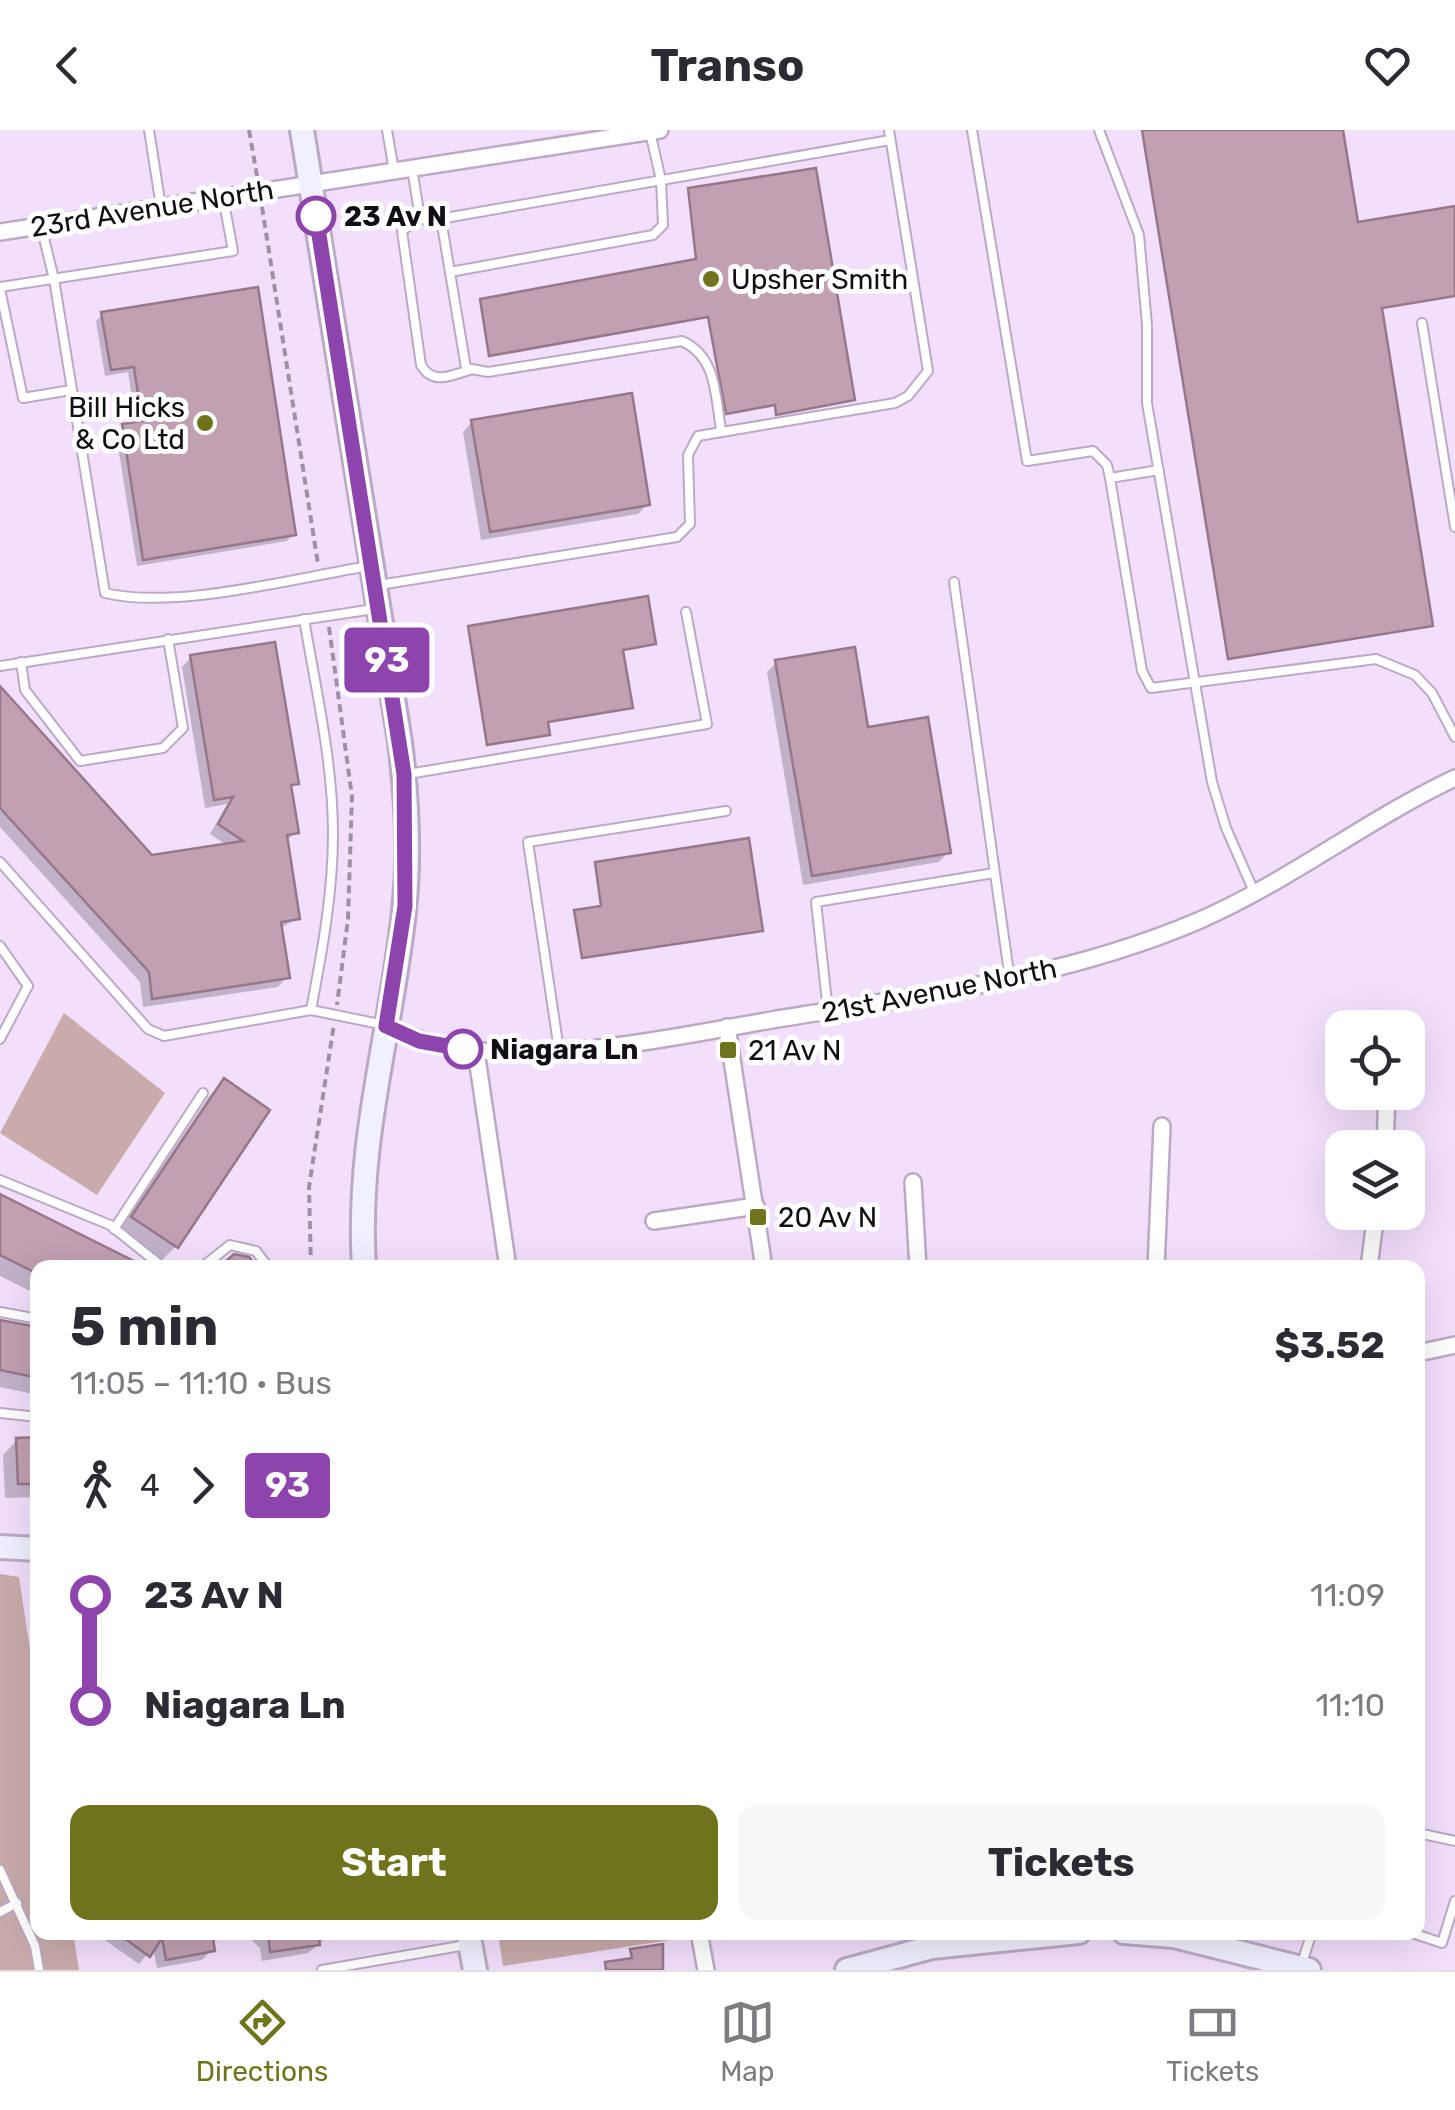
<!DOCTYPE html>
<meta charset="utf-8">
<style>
body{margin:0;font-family:Rubik,sans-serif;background:#f7f7f7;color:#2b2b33;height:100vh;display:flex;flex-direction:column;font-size:38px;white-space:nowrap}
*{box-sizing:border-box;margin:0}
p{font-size:32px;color:#7c7c81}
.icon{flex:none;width:55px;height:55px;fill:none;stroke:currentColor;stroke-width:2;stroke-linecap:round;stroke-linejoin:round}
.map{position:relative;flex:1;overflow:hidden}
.drawer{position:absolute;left:30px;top:1130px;width:1395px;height:680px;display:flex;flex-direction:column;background:#fff;border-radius:20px;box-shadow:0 10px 40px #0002}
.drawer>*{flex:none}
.badge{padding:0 20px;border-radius:8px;font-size:35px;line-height:65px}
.tools{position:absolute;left:1325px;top:880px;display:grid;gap:20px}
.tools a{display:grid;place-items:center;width:100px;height:100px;border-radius:20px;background:#fff;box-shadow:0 10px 40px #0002;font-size:50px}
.map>.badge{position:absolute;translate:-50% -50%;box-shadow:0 0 0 5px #fff}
.legs{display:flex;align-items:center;gap:15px;height:110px;padding:0 40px;font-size:32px}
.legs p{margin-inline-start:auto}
.head{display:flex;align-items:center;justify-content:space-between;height:170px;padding:0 40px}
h1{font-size:55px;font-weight:700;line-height:75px}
.cta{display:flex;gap:20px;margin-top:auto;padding:20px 40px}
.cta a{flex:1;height:115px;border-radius:20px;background:#6f741c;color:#fff;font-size:40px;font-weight:700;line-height:115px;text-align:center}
.cta a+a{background:#f7f7f7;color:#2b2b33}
ul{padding:0 40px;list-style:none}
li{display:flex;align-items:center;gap:35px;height:110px;font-size:38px}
li i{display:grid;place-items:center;width:15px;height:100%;margin:0 12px;background:currentColor}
li i::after{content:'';width:25px;height:25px;margin:-12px;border:8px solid;border-radius:50%;background:#fff}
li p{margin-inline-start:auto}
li:first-child i{background:linear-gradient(#0000 50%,currentColor 0)}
li:last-child i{background:linear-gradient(currentColor 50%,#0000 0)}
header{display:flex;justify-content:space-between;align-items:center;height:130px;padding:0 40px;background:#fff;font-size:45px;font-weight:700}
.tabs{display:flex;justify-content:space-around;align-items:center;height:140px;border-top:2px solid #e1e1e2;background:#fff;font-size:28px;color:#7c7c81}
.tabs a{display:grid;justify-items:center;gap:5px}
.tabs .selected{color:#6f741c}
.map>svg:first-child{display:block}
</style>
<header><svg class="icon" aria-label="back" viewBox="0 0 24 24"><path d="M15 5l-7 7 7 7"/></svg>Transo<svg class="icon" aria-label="heart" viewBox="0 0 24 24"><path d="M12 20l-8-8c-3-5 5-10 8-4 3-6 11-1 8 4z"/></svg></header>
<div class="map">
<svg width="1455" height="1840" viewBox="0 0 1455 1840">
<rect width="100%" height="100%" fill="#f2dffc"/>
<g fill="#c9abab">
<path d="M 64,883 L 165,963 L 97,1065 L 0,1003 Z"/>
<path d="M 0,1444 L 19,1447 L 37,1566 L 38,1802 L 73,1803 L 79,1840 L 0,1840 Z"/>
<path d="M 682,1803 L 683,1808 L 503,1836 L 498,1803 Z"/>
</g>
<g fill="#0003">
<path d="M 1141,0 L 1340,0 L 1356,95 L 1455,79 L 1455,165 L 1379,178 L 1429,496 L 1227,529 Z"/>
<path d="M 689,60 L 851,270 L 776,285 L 774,275 L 725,284 L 708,187 L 489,226 L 482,171 L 696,131 Z"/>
<path d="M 103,184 L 293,404 L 287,411 L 137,436 L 116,303 L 136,295 L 128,242 L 105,246 L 96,191 Z"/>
<path d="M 472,292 L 648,374 L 638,384 L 481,410 L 463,302 Z"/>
<path d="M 468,500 L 469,498 L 654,513 L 621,520 L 629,579 L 545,593 L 546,605 L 486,615 Z"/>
<path d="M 191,527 L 296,653 L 289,660 L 296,702 L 285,712 L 297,788 L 280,799 L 287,847 L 278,857 L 143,877 L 140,852 L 0,697 L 0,560 L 151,728 L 228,716 L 210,704 L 227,674 L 205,678 L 182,537 Z"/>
<path d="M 776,533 L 948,722 L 939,732 L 803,755 L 767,542 Z"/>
<path d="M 596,734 L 759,801 L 581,828 L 574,784 L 601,778 Z"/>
<path d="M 224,951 L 176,1116 L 161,1131 L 118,1102 L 210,965 Z"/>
<path d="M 0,1066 L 38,1138 L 38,1165 L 0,1146 Z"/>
<path d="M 0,1193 L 38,1199 L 38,1265 L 0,1257 Z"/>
<path d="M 17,1310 L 38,1310 L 38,1367 L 5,1368 L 3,1325 Z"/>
<path d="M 107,1802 L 213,1802 L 212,1820 L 202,1830 L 157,1838 L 153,1817 L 139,1834 L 102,1808 Z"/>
<path d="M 243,1802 L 334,1802 L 308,1823 L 262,1831 L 260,1818 Z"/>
</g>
<g fill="#c1a0b1" stroke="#977888" stroke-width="2.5">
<path d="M 1142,0 L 1343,0 L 1358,92 L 1455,76 L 1455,166 L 1382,178 L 1433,496 L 1228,529 Z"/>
<path d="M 816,38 L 855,270 L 776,285 L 775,275 L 726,284 L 708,187 L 489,226 L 480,169 L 696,129 L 688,58 Z"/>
<path d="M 258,157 L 296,405 L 143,430 L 122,294 L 142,291 L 134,237 L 111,240 L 101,182 Z"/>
<path d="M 632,263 L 650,375 L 490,402 L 471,290 Z"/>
<path d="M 648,466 L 656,514 L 623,520 L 633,578 L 548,592 L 550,605 L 487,615 L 468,496 Z"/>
<path d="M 275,512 L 299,654 L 291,655 L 299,703 L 287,705 L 300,789 L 281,792 L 290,848 L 152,869 L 149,842 L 0,678 L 0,556 L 152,725 L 243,711 L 218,694 L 233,667 L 214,670 L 190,525 Z"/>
<path d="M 855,517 L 868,597 L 928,587 L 951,723 L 812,746 L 775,530 Z"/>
<path d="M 749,708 L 763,801 L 582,828 L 574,780 L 601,776 L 595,732 Z"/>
<path d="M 224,948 L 270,980 L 178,1118 L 131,1087 Z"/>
<path d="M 0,1064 L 148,1138 L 38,1138 L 38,1144 L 0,1125 Z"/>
<path d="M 234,1124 L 249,1127 L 258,1138 L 218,1138 Z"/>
<path d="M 0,1190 L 38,1197 L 38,1248 L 0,1240 Z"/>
<path d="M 38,1307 L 38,1354 L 18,1354 L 16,1308 Z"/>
<path d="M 116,1802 L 212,1802 L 215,1821 L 166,1830 L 162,1808 L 150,1827 Z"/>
<path d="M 268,1802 L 318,1802 L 320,1815 L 270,1822 Z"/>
<path d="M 663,1814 L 663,1840 L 606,1840 L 605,1832 L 632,1828 L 630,1819 Z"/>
</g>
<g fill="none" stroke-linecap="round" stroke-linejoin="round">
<defs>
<g id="lane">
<path d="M 149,0 L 161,77"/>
<path d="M 387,0 L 394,41"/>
<path d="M 972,0 L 1027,331 L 1093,321 L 1107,335 L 1110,348"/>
<path d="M 1099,0 L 1139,105 L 1147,195 L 1147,273 L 1212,652 L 1226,698 L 1255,764"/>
<path d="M 412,38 L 420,88 L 428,91 L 890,10"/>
<path d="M 420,88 L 402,101 L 421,235 C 433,256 451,245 470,240"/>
<path d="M 441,89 L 466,238 L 488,242 L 682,211 C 717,227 715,265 721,300"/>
<path d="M 41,96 L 54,149 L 105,463 C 176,480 295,448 369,436"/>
<path d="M 450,142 L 653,105 L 663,95 L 661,50 L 650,2"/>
<path d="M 0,157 L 233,121 L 223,67"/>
<path d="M 0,159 L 23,268 L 71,260"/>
<path d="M 1422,193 L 1455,397"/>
<path d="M 1159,340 L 1110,348 L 1142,541 L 1151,558 L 1376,529 L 1415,545 L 1432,563 L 1455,607"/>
<path d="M 954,452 L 1010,850"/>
<path d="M 379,455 L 677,407 L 690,394 L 688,325 L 698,306 L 895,273 L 908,266 L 928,241 L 889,0"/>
<path d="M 304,489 C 316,560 333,632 333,704 C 333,763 322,822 311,880"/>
<path d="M 21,532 L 25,560 L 80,631 L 163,618 L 183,598 L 168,509"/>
<path d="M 0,536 L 374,479"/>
<path d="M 408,644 L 707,594 L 686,482"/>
<path d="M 0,732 L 148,899 L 164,906 L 311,880 L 385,895"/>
<path d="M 0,816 L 28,856 L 0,909"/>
<path d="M 828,881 L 816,772 L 994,743"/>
<path d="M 559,920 L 528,712 L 726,681"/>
<path d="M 0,1050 L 110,1095 L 164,1138"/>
<path d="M 114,1099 L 203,963"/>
<path d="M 201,1138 L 230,1115 L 256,1121 L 269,1138"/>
<path d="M 0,1182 L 38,1189"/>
<path d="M 0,1283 L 38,1287"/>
<path d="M 1418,1703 L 1455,1711"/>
<path d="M 0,1740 L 35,1816 L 39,1840"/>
<path d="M 0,1782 L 17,1773"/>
<path d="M 1409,1802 L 1442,1813 L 1455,1771"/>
<path d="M 1301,1836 L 1312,1802"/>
<path d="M 322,1840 L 466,1815"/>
</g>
<g id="street">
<path d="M 0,102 L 660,0"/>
<path d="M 1382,892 L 1383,898"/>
<path d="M 386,896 C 416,910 446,919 480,921 C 576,929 677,906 772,890 C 916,866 1062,849 1198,791 C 1288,752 1366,690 1455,648"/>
<path d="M 727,897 L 764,1138"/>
<path d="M 476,921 L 508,1138"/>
<path d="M 1385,1018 L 1387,962"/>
<path d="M 913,1052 L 918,1138"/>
<path d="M 654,1091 L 756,1076"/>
<path d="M 1156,1138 L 1162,996"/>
<path d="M 1369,1138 L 1376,1082"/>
<path d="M 1418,1223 L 1455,1215"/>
<path d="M 699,1802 L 706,1840"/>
</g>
<g id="secondary">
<path d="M 302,0 L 400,612 C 407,668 410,725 404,781 C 391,905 356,1009 364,1138"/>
<path d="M 0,1417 L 38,1419"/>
<path d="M 468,1802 L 475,1840"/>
<path d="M 1124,1802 L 1174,1806 L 1309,1840"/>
<path d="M 847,1840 L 932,1817 L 1079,1802"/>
</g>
</defs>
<use href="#lane" stroke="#bcaac5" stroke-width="12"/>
<use href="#street" stroke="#bcaac5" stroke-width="20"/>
<use href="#secondary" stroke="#bcaac5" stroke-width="28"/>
<g stroke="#9e90a5" stroke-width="4" stroke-dasharray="8 5" stroke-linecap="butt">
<path d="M 249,0 L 257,46"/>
<path d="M 262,77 L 318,434"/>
<path d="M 329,497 L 352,667 L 348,789 L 337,875"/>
<path d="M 311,1138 L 309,1057 L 334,894"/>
</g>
<use href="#lane" stroke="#fff" stroke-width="8"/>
<use href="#street" stroke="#fff" stroke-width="15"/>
<use href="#secondary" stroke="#f0f0fe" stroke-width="22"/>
</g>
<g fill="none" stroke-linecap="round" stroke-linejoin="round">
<defs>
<path id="line-1" d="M 316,86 L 404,644 L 405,776 L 386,896 L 419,911 L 463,919"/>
</defs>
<use href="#line-1" stroke="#fff" stroke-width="22"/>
<use href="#line-1" stroke="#8e44ad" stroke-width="15"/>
</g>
<g fill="#fff" stroke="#8e44ad" stroke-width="5">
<circle cx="316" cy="86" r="18"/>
<circle cx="463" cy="919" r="18"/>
</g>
<g fill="#6f741c" stroke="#fff" stroke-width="4">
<circle cx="711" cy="149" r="10"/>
<circle cx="205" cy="293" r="10"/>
<rect x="718" y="910" width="20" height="20" rx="5"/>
<rect x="748" y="1077" width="20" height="20" rx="5"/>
</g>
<g text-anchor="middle" stroke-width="10" stroke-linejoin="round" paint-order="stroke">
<g font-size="28" fill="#130d16" stroke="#fff">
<text transform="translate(152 78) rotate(-9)" y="10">23rd Avenue North</text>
<text transform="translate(939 860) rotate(-11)" y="10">21st Avenue North</text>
</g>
<g font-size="28" font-weight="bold" fill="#130d16" stroke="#fff" text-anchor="start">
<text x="344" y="96">23 Av N</text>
<text x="490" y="929">Niagara Ln</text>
</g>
<g font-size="28" fill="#130d16" stroke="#fff" text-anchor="start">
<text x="731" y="159">Upsher Smith</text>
<text x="185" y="287" text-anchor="end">Bill Hicks<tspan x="185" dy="32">&amp; Co Ltd</tspan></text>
<text x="748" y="930">21 Av N</text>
<text x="778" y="1097">20 Av N</text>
</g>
</g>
</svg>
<div class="tools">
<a><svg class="icon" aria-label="locate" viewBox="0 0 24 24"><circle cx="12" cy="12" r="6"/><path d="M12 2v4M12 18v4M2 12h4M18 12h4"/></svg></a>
<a><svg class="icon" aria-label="layers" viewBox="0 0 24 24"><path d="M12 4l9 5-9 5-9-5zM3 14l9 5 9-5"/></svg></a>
</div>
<b class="badge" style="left:387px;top:530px;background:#8e44ad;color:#fff">93</b>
<section class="drawer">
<div class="head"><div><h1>5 min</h1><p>11:05 – 11:10 · Bus</p></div><b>$3.52</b></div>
<div class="legs"><svg class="icon" aria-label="walk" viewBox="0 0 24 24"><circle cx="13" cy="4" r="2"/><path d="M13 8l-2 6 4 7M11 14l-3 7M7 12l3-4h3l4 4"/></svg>4<svg class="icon" aria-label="forward" viewBox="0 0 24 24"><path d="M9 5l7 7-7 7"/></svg><b class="badge" style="background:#8e44ad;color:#fff">93</b></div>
<ul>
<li><i style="color:#8e44ad"></i><b>23 Av N</b><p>11:09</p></li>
<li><i style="color:#8e44ad"></i><b>Niagara Ln</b><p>11:10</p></li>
</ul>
<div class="cta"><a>Start</a><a>Tickets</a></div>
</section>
</div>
<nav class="tabs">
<a class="selected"><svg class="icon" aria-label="directions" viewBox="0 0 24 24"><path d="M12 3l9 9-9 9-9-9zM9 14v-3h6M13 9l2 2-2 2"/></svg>Directions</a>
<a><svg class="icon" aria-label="map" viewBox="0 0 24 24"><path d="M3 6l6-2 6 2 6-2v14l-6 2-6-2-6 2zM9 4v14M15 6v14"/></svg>Map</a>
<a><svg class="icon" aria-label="tickets" viewBox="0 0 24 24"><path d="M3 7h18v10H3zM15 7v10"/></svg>Tickets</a>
</nav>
